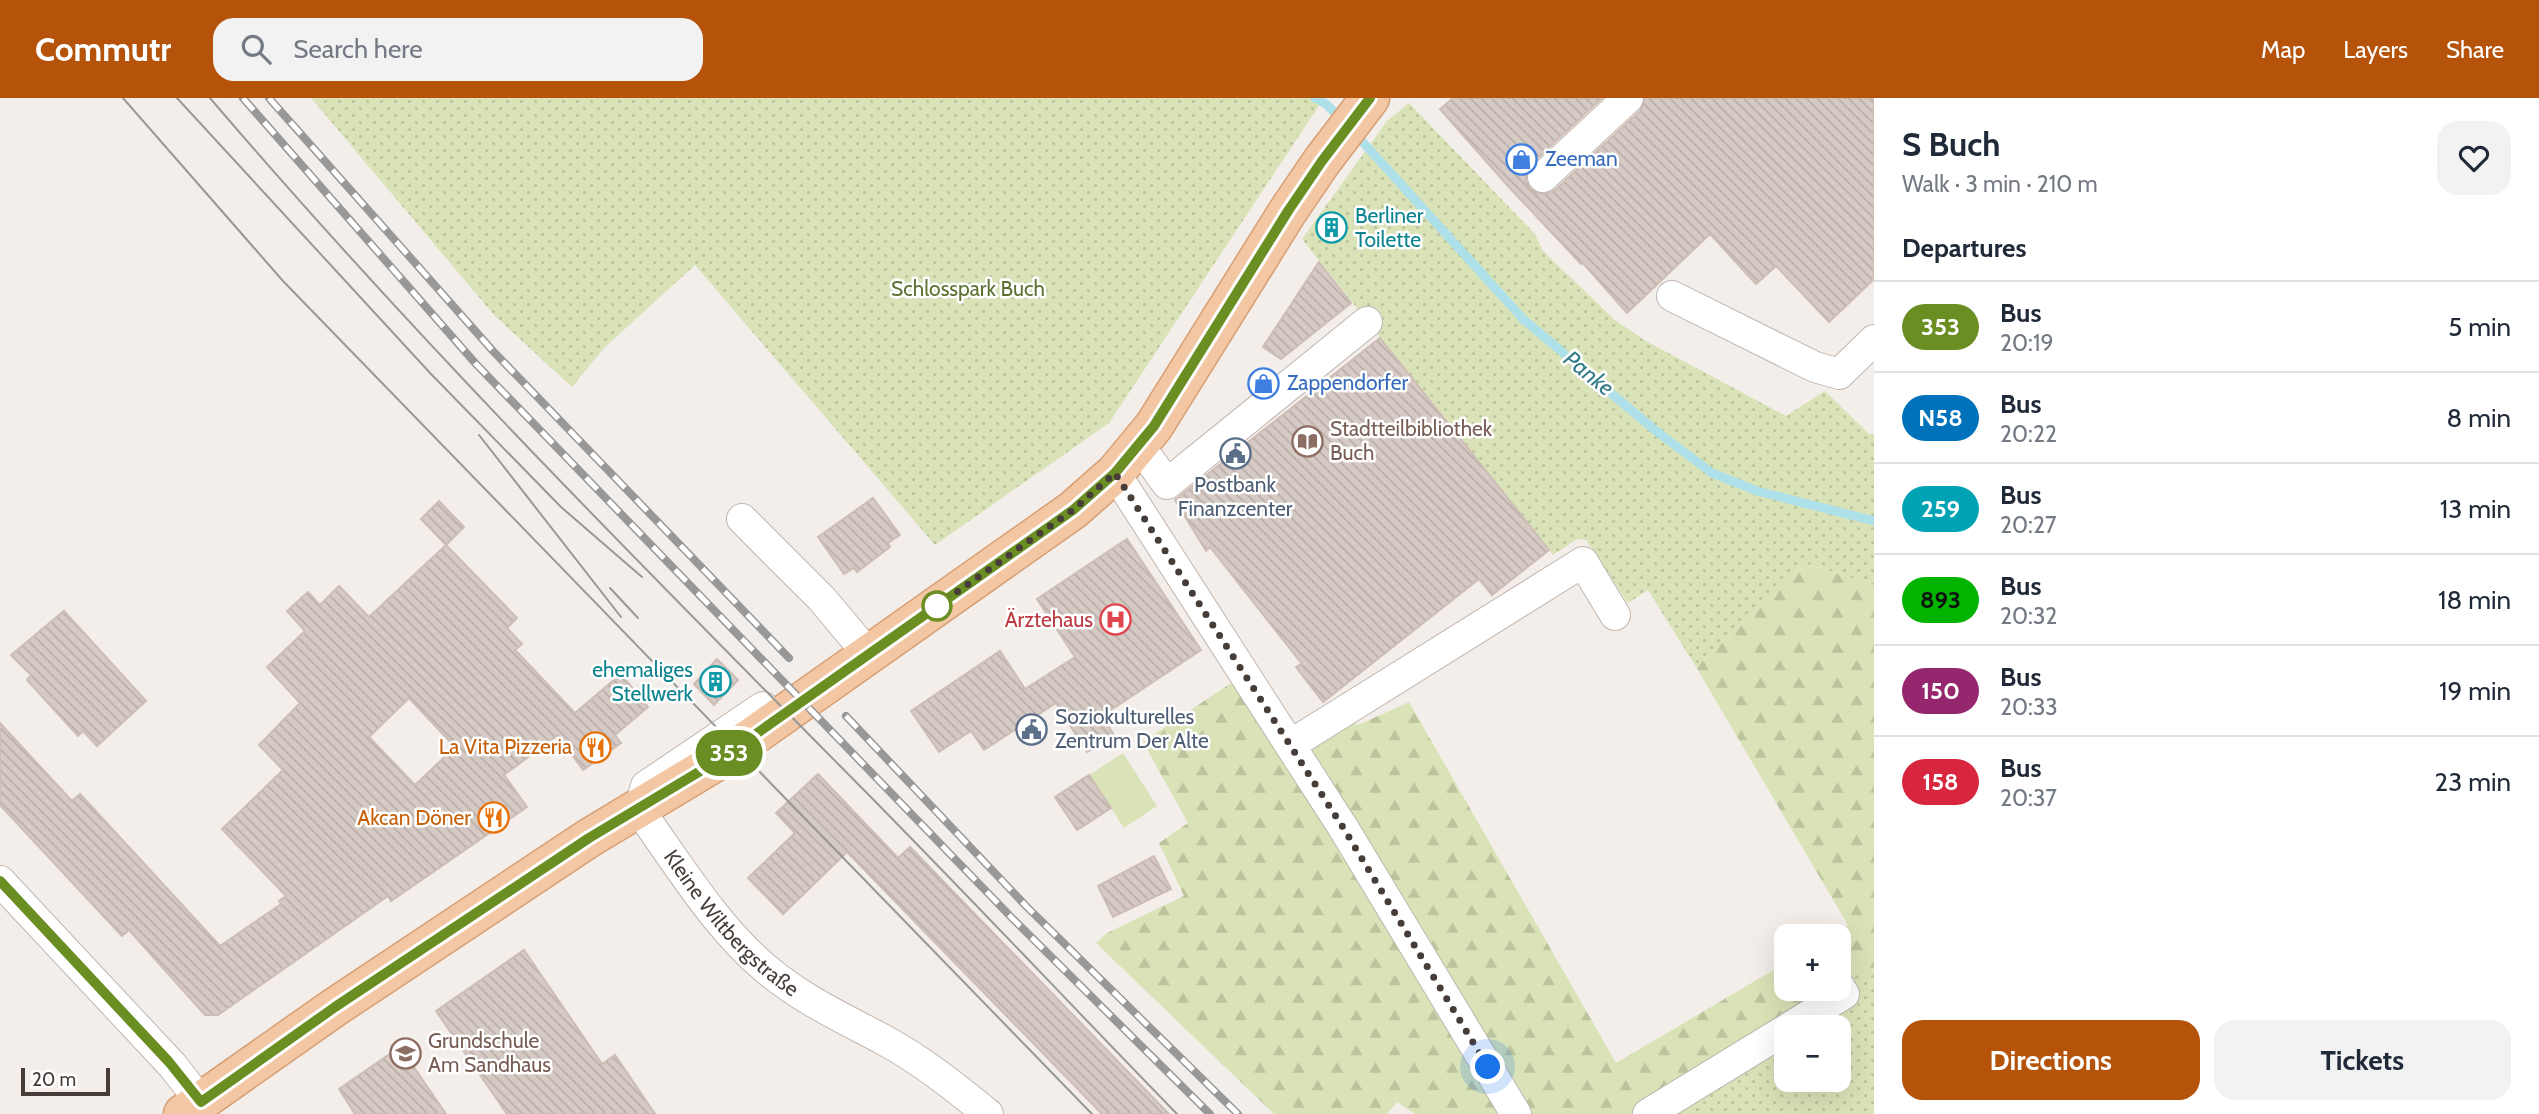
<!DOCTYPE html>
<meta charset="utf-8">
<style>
body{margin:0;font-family:Cabin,sans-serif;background:#f2f2f3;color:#1f2937;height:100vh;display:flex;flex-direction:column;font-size:26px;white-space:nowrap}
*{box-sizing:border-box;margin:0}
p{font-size:23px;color:#747a83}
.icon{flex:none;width:38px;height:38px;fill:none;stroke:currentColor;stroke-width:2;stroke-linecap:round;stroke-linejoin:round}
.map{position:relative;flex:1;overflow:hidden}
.sheet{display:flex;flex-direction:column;background:#fff;width:665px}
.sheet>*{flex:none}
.badge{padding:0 14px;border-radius:23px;font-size:24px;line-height:46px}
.controls{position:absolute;left:1774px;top:826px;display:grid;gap:14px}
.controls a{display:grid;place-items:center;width:77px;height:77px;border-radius:14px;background:#fff;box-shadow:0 7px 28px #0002;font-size:35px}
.scale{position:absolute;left:21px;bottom:18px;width:89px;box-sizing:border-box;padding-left:7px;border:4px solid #463d39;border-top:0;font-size:19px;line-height:24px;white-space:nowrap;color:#463d39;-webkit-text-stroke:5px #fff;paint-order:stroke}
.you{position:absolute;width:35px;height:35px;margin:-18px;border:5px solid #fff;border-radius:50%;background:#1a73e8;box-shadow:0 0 0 10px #1a73e833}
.map>.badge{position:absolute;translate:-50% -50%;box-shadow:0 0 0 4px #fff}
h2{padding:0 28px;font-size:26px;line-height:63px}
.round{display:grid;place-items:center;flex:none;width:74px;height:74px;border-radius:21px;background:#f2f2f3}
.summary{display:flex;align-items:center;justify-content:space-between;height:119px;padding:0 28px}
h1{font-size:33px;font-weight:700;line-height:52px}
.action{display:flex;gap:14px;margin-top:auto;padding:14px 28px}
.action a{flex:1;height:80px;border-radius:21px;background:#b45309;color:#fff;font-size:28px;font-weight:700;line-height:80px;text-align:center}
.action a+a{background:#f2f2f3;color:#1f2937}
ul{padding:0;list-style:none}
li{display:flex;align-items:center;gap:21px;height:91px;padding:0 28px;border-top:2px solid #e0e1e3}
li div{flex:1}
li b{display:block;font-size:26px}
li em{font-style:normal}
li .badge{min-width:77px;font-weight:700;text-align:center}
header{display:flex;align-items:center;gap:42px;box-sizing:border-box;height:98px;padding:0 35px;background:#b45309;color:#fff}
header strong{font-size:33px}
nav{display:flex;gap:38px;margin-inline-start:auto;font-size:24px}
.search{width:490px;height:63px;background:#f2f2f3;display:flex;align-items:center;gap:18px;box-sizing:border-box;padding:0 24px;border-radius:21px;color:#747a83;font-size:26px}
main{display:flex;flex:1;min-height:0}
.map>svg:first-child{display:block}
</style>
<header>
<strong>Commutr</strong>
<div class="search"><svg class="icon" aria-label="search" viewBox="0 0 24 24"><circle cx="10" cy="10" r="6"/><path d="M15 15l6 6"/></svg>Search here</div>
<nav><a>Map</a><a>Layers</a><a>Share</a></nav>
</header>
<main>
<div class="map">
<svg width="1874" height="1016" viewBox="0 0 1874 1016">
<defs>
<pattern id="forest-firs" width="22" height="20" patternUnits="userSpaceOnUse" patternTransform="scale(1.75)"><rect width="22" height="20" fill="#dae3b7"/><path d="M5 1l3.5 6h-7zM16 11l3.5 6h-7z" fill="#bcc49e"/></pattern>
<pattern id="park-dots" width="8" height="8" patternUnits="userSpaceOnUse" patternTransform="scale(1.75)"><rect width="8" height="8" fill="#dae3b7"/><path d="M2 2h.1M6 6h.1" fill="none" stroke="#bcc49e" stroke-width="1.8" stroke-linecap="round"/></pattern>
<pattern id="building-back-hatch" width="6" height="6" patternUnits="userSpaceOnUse" patternTransform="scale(1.75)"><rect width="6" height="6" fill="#d6cac4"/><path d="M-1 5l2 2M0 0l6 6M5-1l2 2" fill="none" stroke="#b9aea9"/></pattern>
</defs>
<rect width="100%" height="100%" fill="#f3eeea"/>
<path fill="#dae3b7" d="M 1123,655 L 1157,708 L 1124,730 L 1089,677 Z"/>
<g fill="url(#forest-firs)">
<path d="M 1807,466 L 1874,487 L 1874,872 L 1839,889 L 1839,838 L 1830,838 L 1848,827 L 1696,569 Z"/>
<path d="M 1231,585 L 1286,665 L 1351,623 L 1358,627 L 1409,604 L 1616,965 L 1787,864 L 1787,891 L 1835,891 L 1666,1016 L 1415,1016 L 1397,1004 L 1387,1016 L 1274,1016 L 1096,845 L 1107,835 L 1184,798 L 1159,745 L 1188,725 L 1143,644 Z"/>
</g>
<g fill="url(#park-dots)" fill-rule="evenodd">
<path d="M 311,0 L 1324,0 L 1109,325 L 935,447 L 695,167 L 604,250 L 572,289 L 494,217 Z"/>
<path d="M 1409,5 L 1535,136 L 1543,153 L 1615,222 L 1644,242 L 1786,318 L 1825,293 L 1869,336 L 1874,336 L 1874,487 L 1807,466 L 1696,569 L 1648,492 L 1628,505 L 1586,442 L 1577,441 L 1553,457 L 1302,141 L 1387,23 Z"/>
<path d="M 1874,872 L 1874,1016 L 1666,1016 L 1839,889 ZM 1787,929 L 1839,929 L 1839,982 L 1787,982 Z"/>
</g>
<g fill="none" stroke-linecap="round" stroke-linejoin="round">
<g stroke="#ade0e9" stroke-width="9">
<path d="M 1315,0 L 1326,6 L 1337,17"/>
<path d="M 1360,41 L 1523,221 L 1656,333 L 1712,375 L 1757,393 L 1874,423"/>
</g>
</g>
<g fill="url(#building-back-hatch)" stroke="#cdbdb5" stroke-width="2" fill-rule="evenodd">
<path d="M 1453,0 L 1602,0 L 1531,66 L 1527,73 L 1526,82 L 1530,90 L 1537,95 L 1546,96 L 1555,92 L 1640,13 L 1645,0 L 1874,0 L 1874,181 L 1829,224 L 1776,168 L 1756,186 L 1710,136 L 1627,215 L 1582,164 L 1581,166 L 1507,87 L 1440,11 Z"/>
<path d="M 1319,164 L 1351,205 L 1281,261 L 1263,249 Z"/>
<path d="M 1380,240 L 1549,452 L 1492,497 L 1479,481 L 1323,604 L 1296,569 L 1302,566 L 1210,449 L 1206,453 L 1175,402 Z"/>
<path d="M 873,400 L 900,437 L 888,445 L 890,449 L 857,474 L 854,470 L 844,476 L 818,439 Z"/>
<path d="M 439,403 L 464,429 L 446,447 L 421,421 Z"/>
<path d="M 1127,441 L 1201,552 L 1102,618 L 1114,637 L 1087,654 L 1056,605 L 984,652 L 971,633 L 939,654 L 911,613 L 1000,553 L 1025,591 L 1075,559 L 1037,501 Z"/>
<path d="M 446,447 L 517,520 L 507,530 L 522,546 L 515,552 L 575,615 L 621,576 L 648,609 L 615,637 L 621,645 L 583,672 L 558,637 L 504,677 L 527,709 L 391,803 L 388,798 L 218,917 L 205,917 L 129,832 L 122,838 L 0,707 L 0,625 L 72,703 L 80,696 L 220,848 L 281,806 L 279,803 L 286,798 L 222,731 L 283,672 L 259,647 L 300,605 L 267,569 L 305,533 L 287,513 L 308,494 L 320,507 L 339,488 L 369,519 ZM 409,600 L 455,649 L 415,687 L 369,639 Z"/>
<path d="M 64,513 L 146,603 L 97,648 L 83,633 L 78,638 L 27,582 L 31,577 L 11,557 Z"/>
<path d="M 717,561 L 738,582 L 714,607 L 694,586 Z"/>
<path d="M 818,676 L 898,760 L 910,749 L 1169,1016 L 1102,1016 L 847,754 L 783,816 L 748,780 L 795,735 L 776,715 Z"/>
<path d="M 1089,677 L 1111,710 L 1077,732 L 1055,699 Z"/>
<path d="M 1154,758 L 1171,791 L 1113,819 L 1098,788 Z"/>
<path d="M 524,852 L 602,966 L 615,957 L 655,1016 L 507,1016 L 436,913 Z"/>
<path d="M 400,949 L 446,1016 L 355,1016 L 339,991 Z"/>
</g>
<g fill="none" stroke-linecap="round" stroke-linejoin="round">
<defs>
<g id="minor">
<path d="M 1543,79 L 1628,0"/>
<path d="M 1672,198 L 1815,269 L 1839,276 L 1874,242"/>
<path d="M 1139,347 L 1167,386 L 1367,224"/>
<path d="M 1115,375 L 1344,731 L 1516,1016"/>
<path d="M 742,421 L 822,501 L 858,544"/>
<path id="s1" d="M 763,609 L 646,688 L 639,712 C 677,764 715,828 765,870 C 801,901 843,920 884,942 C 921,962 955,989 988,1016"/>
<path d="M 1290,647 L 1583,464 L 1615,517"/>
<path d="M 0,783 L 173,968 L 201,1004 L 194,1016"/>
<path d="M 1790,929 L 1844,896 L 1839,888"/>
<path d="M 1648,1016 L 1787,931"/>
</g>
<path id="major" d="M 183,1016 L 335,909 L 589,740 L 722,660 L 1073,412 L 1115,375 L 1154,328 L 1288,113 L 1322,63 L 1370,0"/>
</defs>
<use href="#minor" stroke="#c1b6b0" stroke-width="32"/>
<use href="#major" stroke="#d79f74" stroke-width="41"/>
<use href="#minor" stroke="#fff" stroke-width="30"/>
<use href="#major" stroke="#f3c7a3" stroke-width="38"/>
<g stroke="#989898" stroke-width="2">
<path d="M 123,0 L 283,183 L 1092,1016"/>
<path d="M 177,0 L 431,276 L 561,409 L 642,479"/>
<path d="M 210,0 C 413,238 634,460 854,682 C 963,792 1069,905 1177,1016"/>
<path d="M 479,337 L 621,519"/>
<path d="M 610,490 L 638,520"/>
</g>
<defs>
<g id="rail">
<path d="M 243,0 L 476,266 L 1013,821 L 1210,1016"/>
<path d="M 269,0 L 493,253 L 789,560"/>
<path d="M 846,618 L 1027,809 L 1238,1016"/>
</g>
</defs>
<use href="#rail" stroke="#989898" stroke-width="8"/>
<use href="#rail" stroke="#fff" stroke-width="5" stroke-dasharray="16" stroke-linecap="butt"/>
</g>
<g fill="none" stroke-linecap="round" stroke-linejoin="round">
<defs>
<path id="line" d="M 0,783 L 169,964 L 201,1004 L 335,909 L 589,740 L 722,660 L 1073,412 L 1115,375 L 1154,328 L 1288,113 L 1322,63 L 1370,0"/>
</defs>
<use href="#line" stroke="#fff" stroke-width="16"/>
<use href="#line" stroke="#6b8e23" stroke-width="10"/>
<path stroke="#463d39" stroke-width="7" stroke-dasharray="0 12.6" d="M 937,508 L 1073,412 L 1115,375 L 1344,731 L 1488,969"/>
</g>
<defs>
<symbol id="shop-ring" viewBox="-11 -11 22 22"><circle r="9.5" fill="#fff" stroke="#3f7fe0" stroke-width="1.5"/><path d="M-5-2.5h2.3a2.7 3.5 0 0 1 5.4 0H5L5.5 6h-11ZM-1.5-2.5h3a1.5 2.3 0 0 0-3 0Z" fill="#3f7fe0"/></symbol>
<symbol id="building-ring" viewBox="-11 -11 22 22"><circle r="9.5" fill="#fff" stroke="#0f9aa8" stroke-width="1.5"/><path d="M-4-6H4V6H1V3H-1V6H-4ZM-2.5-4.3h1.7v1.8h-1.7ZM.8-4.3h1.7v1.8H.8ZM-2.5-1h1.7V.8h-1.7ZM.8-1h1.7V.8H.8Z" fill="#0f9aa8"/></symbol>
<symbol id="library-ring" viewBox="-11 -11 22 22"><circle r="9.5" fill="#fff" stroke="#8d6e63" stroke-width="1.5"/><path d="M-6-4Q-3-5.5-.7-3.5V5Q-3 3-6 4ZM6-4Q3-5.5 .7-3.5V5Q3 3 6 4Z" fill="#8d6e63"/></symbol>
<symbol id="civic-ring" viewBox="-11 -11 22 22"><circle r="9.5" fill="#fff" stroke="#5c6f8a" stroke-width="1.5"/><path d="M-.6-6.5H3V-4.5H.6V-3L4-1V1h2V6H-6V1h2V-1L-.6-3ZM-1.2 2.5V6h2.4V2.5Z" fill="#5c6f8a"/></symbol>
<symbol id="hospital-ring" viewBox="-11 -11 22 22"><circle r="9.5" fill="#fff" stroke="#e0444e" stroke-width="1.5"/><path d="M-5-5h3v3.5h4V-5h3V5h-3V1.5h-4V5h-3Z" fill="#e0444e"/></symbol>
<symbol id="restaurant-ring" viewBox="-11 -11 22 22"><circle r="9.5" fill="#fff" stroke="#e8710a" stroke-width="1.5"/><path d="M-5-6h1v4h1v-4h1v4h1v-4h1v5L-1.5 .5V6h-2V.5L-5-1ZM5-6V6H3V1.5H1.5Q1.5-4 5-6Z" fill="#e8710a"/></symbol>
<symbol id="school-ring" viewBox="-11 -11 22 22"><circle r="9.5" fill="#fff" stroke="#8d6e63" stroke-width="1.5"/><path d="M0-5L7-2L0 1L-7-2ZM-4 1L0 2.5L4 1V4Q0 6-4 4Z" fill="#8d6e63"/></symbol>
</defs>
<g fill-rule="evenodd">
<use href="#shop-ring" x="1504" y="44" width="35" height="35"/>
<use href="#building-ring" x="1314" y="112" width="35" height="35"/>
<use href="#shop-ring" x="1246" y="268" width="35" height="35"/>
<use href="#library-ring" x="1290" y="326" width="35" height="35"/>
<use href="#civic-ring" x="1218" y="338" width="35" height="35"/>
<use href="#hospital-ring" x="1098" y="504" width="35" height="35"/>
<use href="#building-ring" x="698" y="566" width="35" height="35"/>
<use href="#civic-ring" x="1014" y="614" width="35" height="35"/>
<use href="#restaurant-ring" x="578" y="632" width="35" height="35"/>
<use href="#restaurant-ring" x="476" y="702" width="35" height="35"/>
<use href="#school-ring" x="388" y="938" width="35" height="35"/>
</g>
<circle fill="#fff" stroke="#6b8e23" stroke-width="3.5" cx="937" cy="508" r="14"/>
<g text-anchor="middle" stroke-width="5" stroke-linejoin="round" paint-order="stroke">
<g font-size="21" fill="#366cbe" stroke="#fff" text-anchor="start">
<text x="1545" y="68">Zeeman</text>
<text x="1287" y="292">Zappendorfer</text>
</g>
<g font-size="21" fill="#0d838f" stroke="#fff" text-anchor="start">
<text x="1355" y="125">Berliner<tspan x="1355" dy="24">Toilette</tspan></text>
<text x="693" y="579" text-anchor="end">ehemaliges<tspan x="693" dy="24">Stellwerk</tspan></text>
</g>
<g font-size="21" fill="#5b7232" stroke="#fff">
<text x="968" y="198">Schlosspark Buch</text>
</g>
<g font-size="21" fill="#785e54" stroke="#fff" text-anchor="start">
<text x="1330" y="338">Stadtteilbibliothek<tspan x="1330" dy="24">Buch</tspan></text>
<text x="428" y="950">Grundschule<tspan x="428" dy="24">Am Sandhaus</tspan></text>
</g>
<g font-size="21" fill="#4e5e75" stroke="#fff">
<text x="1235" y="394">Postbank<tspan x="1235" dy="24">Finanzcenter</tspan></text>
<text x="1055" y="626" text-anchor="start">Soziokulturelles<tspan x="1055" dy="24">Zentrum Der Alte</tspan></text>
</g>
<g font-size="21" fill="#be3a42" stroke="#fff" text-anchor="end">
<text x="1093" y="529">Ärztehaus</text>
</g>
<g font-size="21" fill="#c56008" stroke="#fff" text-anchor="end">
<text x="572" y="656">La Vita Pizzeria</text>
<text x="471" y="727">Akcan Döner</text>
</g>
<g font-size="21" fill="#463d39" stroke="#fff">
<text dy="7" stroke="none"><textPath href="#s1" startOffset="313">Kleine Wiltbergstraße</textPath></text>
</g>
<g font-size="23" font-style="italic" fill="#347b89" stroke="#fff">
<text transform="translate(1589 275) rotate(39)" y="8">Panke</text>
</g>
</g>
</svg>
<div class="controls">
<a>+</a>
<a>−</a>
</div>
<div class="scale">20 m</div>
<div class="you" style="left:1488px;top:969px"></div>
<b class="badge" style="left:729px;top:655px;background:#6b8e23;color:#fff">353</b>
</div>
<section class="sheet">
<div class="summary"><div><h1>S Buch</h1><p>Walk · 3 min · 210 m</p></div><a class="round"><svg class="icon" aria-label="heart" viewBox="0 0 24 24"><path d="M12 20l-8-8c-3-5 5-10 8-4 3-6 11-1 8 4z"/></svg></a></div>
<h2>Departures</h2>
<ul>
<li><span class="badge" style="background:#6b8e23;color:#fff">353</span><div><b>Bus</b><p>20:19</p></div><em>5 min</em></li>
<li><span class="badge" style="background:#0072bc;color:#fff">N58</span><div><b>Bus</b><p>20:22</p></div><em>8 min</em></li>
<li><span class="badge" style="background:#00a3b4;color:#fff">259</span><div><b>Bus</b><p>20:27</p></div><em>13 min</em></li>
<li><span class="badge" style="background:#00b400;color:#111">893</span><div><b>Bus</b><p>20:32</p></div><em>18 min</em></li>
<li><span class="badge" style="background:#95276e;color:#fff">150</span><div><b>Bus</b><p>20:33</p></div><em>19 min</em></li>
<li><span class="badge" style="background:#d7263d;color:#fff">158</span><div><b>Bus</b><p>20:37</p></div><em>23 min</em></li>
</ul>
<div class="action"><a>Directions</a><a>Tickets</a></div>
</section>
</main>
